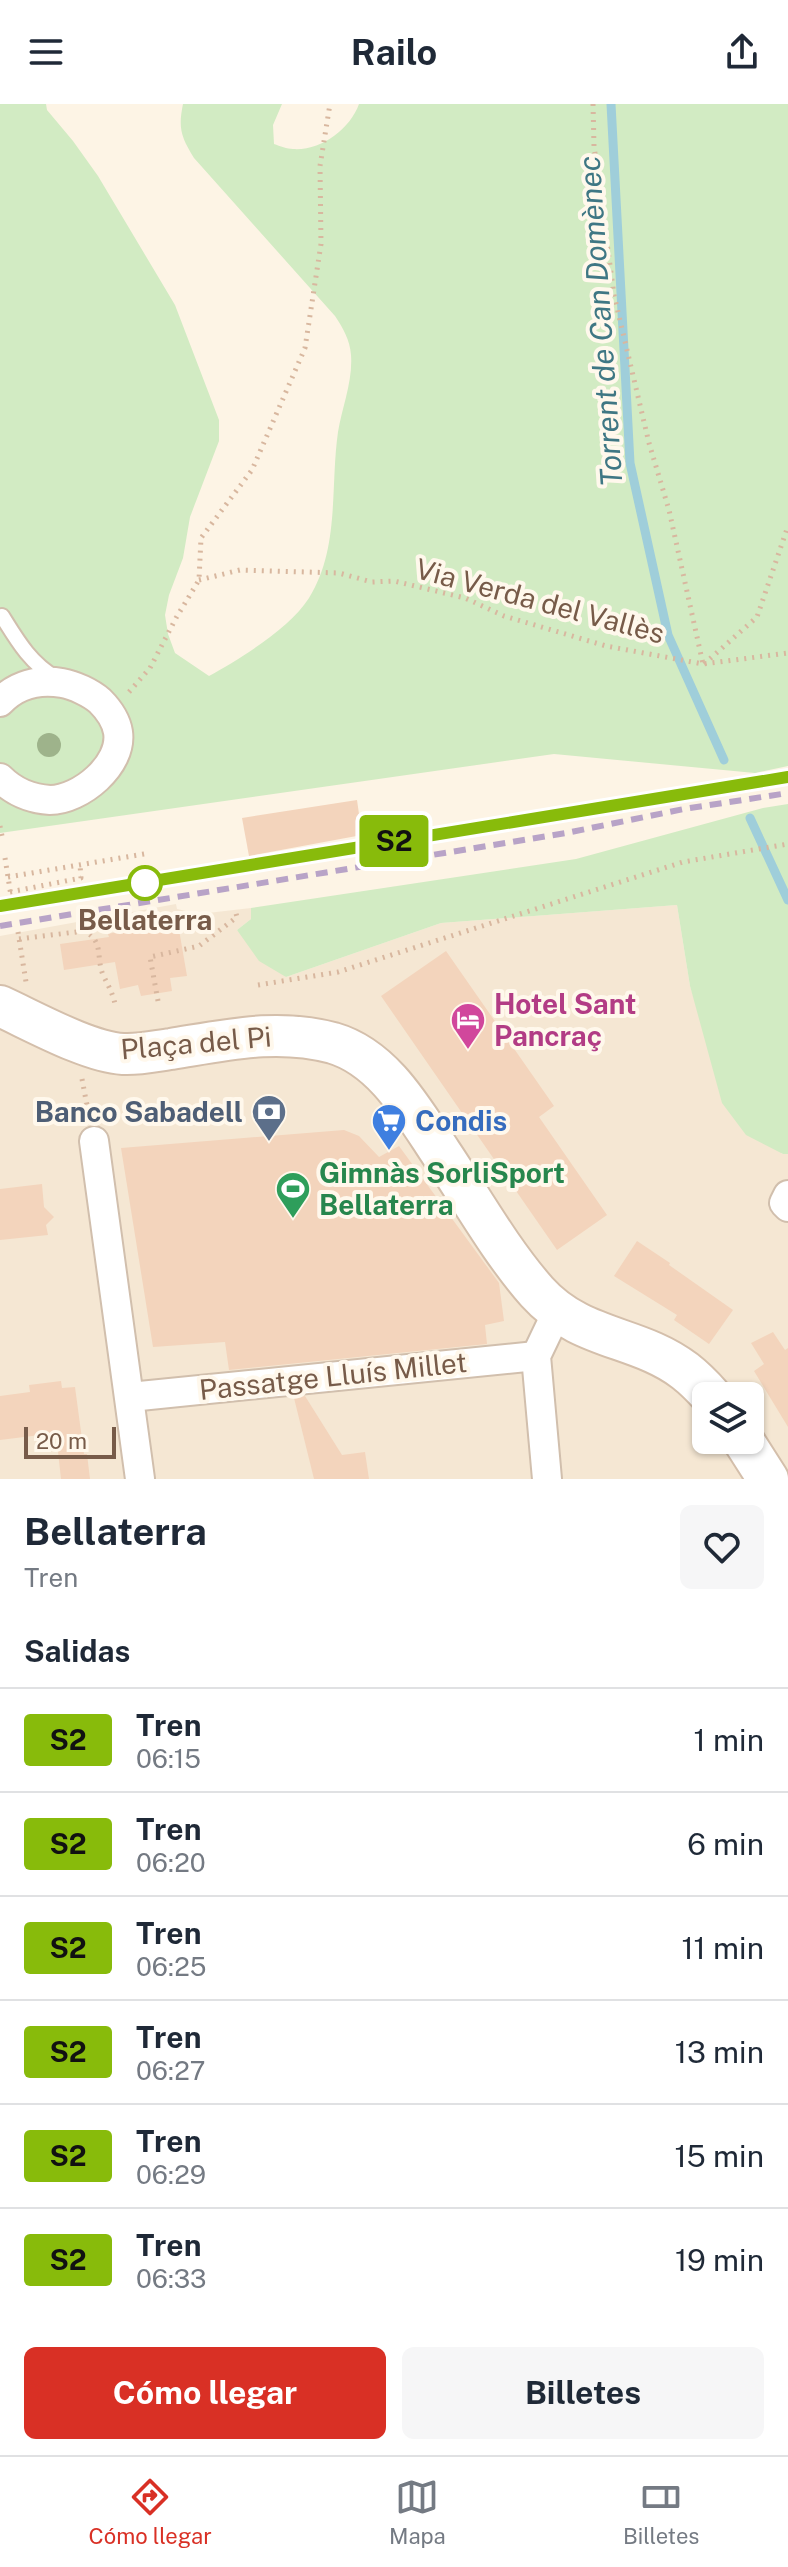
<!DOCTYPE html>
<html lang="es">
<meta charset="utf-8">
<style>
body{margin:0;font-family:"Public Sans",sans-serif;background:#f6f6f7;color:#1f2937;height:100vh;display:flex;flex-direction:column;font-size:30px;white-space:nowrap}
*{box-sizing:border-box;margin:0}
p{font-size:26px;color:#747a83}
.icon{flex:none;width:44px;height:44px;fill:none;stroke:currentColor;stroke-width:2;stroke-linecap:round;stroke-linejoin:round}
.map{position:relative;height:1375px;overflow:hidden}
.details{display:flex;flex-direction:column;background:#fff;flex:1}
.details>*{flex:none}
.badge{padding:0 16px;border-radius:6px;font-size:28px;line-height:52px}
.fabs{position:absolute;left:692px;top:1278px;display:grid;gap:16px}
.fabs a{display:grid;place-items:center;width:72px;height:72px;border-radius:12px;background:#fff;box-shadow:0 2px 6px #0004;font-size:40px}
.scale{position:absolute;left:24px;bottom:20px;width:92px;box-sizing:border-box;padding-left:8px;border:4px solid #775b49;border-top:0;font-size:22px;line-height:28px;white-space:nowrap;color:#775b49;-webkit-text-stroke:6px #fff8ec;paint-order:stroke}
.map>.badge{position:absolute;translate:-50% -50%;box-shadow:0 0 0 4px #fff}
h2{padding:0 24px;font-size:30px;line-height:72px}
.round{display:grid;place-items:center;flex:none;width:84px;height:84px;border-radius:12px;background:#f6f6f7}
.overview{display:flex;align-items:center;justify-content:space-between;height:136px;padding:0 24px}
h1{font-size:38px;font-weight:700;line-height:60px}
.button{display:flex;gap:16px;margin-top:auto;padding:16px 24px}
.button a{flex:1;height:92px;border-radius:12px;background:#d93025;color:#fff;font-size:32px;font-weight:700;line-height:92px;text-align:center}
.button a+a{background:#f6f6f7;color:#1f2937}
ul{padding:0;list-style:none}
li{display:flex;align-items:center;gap:24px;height:104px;padding:0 24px;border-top:2px solid #e0e1e3}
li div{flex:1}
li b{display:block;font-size:30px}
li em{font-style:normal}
li .badge{min-width:88px;font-weight:700;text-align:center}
header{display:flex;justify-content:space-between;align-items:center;height:104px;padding:0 24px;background:#fff;font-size:36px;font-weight:700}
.tab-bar{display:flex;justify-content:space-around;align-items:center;height:112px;border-top:2px solid #e0e1e3;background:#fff;font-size:22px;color:#747a83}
.tab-bar a{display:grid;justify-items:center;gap:4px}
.tab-bar .selected{color:#d93025}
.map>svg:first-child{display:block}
</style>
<header><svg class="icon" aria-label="menu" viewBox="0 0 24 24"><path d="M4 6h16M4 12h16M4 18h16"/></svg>Railo<svg class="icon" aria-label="share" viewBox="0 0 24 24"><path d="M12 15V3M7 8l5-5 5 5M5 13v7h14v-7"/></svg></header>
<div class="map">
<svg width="788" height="1375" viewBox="0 0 788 1375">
<rect width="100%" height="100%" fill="#fdf4e5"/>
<path fill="#f5e7d3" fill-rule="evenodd" d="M 176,800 L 177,805 L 199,810 L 251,804 L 251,815 L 237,826 L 286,873 L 441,819 L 677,801 L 690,882 L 702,920 L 782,1050 L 788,1050 L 788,1375 L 0,1375 L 0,832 ZM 706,1292 L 750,1292 L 750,1336 L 706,1336 Z"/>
<g fill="#d2ebc3">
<path d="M 0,0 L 46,0 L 47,6 L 73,37 L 98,72 L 175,201 L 219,316 L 219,337 L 190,413 L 183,454 L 169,491 L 165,511 L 168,530 L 175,549 L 209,572 C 240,555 290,524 309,494 C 340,444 330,384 338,328 C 342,303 353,277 351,251 C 350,236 343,224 335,212 L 194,54 C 181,33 178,24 183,0 L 282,0 L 273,21 L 274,40 C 280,42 287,45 293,45 C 321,47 350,25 359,0 L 788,0 L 788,662 L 755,669 L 554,650 L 0,729 Z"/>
<path d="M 788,700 L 788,1050 L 783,1050 L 746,1031 L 722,999 L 690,882 L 677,801 L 441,819 L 286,873 L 259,857 L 237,826 L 251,815 L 251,804 L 576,755 L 763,704 Z"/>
</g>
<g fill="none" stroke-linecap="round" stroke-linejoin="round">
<g stroke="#9fceda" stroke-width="9">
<path d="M 611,0 L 630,359 L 668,531 L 724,656"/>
<path d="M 750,714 L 788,796"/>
</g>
</g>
<g fill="#f3d4bc">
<path d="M 357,696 L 362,731 L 249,752 L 242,714 Z"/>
<path d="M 177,814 L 187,872 L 170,874 L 172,887 L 141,892 L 138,881 L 120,885 L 115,858 L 64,866 L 60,840 L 109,833 L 108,830 Z"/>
<path d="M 446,847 L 554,1002 L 539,1013 L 607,1111 L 557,1146 L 381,892 Z"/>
<path d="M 344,1026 L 359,1032 L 379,1053 L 399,1042 L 499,1179 L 504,1217 L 485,1221 L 487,1240 L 229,1266 L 225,1238 L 153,1243 L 121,1044 Z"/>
<path d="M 42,1080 L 44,1103 L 54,1113 L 46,1121 L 48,1131 L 0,1136 L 0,1085 Z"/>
<path d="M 637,1137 L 670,1159 L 669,1161 L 733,1206 L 709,1240 L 674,1216 L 677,1211 L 614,1172 Z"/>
<path d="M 773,1228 L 785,1246 L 788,1244 L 788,1323 L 754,1267 L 764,1260 L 751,1239 Z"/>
<path d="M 61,1277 L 62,1284 L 75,1283 L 84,1350 L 87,1350 L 90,1375 L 61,1375 L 56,1329 L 0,1336 L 0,1292 L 30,1288 L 29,1281 Z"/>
<path d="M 305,1292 L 342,1351 L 365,1348 L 369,1375 L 314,1375 L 294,1294 Z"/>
</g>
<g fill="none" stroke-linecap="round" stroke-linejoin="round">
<defs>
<path id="lane" d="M 2,512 C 17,536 30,559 56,574"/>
<g id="street">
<path d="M 0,598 C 16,581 38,575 62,579 C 74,581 91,589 100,597 C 109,606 116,616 118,628 C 123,661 80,696 50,696 C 31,695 13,687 0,674"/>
<path d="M 94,1037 L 140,1375"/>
<path d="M 788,1091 L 784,1099 L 788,1103"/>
<path d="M 130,1293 L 536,1252"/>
<path d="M 547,1375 L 536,1252 L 557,1208"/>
</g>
<g id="secondary">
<path d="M 0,902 C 33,917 88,948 123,950 C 139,951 156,947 171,945 C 227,936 277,924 333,939 C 384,954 413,1007 441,1049 C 472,1095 500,1146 537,1188 C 581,1237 638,1231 685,1267 C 694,1274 703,1283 711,1292"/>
<path d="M 743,1336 L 768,1375"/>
</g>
</defs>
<use href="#lane" stroke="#d1bfad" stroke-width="18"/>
<use href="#street" stroke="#d1bfad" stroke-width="32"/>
<use href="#secondary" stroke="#d4bfab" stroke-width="44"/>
<g stroke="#d8b79f" stroke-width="5" stroke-dasharray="2 6" stroke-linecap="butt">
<path d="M 593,0 L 594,42 L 614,191 L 649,339 L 669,406 L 703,560"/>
<path d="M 199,476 L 240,466 L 339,469 L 372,478 L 394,477 L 465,494 L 504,512 L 606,542 L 703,560 L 788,549"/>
<path d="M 704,560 L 757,513 L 788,422"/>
<path d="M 129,588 L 150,564 L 176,514 L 199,476 L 201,434 L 252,366 L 305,244 L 321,140 L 320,62 L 330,0"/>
<path d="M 0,722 L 2,732"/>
<path d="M 5,754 L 11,792"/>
<path d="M 8,773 L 150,749"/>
<path d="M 10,788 L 81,774 L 80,761"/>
<path d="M 18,828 L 26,878"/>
<path d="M 19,835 L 84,827 C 105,837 95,855 104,873 C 110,885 113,890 116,904"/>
<path d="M 258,881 L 338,868 L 683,758 L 788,740"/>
<path d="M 158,897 L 150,853 L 199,842 L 237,813 L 235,806"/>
<path d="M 82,975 L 89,1012"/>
</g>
<use href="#lane" stroke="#fff" stroke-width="14"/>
<use href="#street" stroke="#fff" stroke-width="28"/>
<use href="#secondary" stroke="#fff" stroke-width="40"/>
<g stroke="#b8a3c7" stroke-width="6" stroke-dasharray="12 8" stroke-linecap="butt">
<path d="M 0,802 L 788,673"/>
<path d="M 0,822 L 566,729 L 684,705 L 788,689"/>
</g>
</g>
<circle fill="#9eb38b" cx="49" cy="641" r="12"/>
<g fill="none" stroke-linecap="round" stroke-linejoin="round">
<defs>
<path id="line" d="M 0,802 L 788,673"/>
</defs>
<use href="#line" stroke="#fff" stroke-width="18"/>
<use href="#line" stroke="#88bb0b" stroke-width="12"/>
</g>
<defs>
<symbol id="hotel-pin" viewBox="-11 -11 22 30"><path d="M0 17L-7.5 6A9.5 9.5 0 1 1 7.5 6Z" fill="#d1479c" stroke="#fff8ec"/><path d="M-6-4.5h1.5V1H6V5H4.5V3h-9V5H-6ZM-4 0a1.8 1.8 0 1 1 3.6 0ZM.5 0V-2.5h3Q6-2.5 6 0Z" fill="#fff"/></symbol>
<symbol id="bank-pin" viewBox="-11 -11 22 30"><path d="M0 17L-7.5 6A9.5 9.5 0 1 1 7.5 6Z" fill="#5c6f8a" stroke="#fff8ec"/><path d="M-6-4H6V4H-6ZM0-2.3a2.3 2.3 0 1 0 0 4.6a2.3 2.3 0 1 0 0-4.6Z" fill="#fff"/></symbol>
<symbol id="supermarket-pin" viewBox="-11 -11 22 30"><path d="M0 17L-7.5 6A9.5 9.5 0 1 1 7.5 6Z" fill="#3f7fe0" stroke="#fff8ec"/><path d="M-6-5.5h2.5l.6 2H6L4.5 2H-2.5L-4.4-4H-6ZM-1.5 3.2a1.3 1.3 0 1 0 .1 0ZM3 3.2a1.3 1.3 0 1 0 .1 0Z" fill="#fff"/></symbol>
<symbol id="stadium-pin" viewBox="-11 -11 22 30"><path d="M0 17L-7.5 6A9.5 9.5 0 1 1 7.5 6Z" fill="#2e9e5b" stroke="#fff8ec"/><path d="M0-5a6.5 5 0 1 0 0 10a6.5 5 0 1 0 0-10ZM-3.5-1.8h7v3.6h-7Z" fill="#fff"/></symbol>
</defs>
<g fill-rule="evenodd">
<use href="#hotel-pin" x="448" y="896" width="40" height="54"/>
<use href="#bank-pin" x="249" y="988" width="40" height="54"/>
<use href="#supermarket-pin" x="369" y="997" width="40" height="54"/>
<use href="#stadium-pin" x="273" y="1065" width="40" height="54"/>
</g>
<circle fill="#fff" stroke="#88bb0b" stroke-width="4" cx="145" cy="779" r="16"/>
<g text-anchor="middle" stroke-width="8" stroke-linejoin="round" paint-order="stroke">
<g font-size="28" fill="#775b49" stroke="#fff8ec">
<text transform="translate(540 497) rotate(15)" y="10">Via Verda del Vallès</text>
<text transform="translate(196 939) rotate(-5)" y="10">Plaça del Pi</text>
<text transform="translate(333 1272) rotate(-6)" y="10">Passatge Lluís Millet</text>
</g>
<g font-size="28" font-weight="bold" fill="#775b49" stroke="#fff8ec">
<text x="145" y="826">Bellaterra</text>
</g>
<g font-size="28" font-weight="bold" fill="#b23c85" stroke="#fff8ec" text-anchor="start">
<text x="494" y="910">Hotel Sant<tspan x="494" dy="32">Pancraç</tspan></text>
</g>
<g font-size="28" font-weight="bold" fill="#4e5e75" stroke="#fff8ec" text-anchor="end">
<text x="243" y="1018">Banco Sabadell</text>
</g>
<g font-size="28" font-weight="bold" fill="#366cbe" stroke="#fff8ec" text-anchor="start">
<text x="415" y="1027">Condis</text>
</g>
<g font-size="28" font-weight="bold" fill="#27864d" stroke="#fff8ec" text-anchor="start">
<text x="319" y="1079">Gimnàs SorliSport<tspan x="319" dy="32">Bellaterra</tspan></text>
</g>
<g font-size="30" font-style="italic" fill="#3f7784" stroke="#fff8ec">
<text transform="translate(601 217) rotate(-94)" y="10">Torrent de Can Domènec</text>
</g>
</g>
</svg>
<div class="fabs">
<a><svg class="icon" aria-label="layers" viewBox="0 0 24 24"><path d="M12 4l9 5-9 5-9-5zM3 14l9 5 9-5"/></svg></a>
</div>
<div class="scale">20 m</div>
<b class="badge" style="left:394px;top:737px;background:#88bb0b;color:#111">S2</b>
</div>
<section class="details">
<div class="overview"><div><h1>Bellaterra</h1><p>Tren</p></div><a class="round"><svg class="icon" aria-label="heart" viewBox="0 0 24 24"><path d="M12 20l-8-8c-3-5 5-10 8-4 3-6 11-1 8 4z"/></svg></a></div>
<h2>Salidas</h2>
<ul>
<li><span class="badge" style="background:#88bb0b;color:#111">S2</span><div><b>Tren</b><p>06:15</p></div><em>1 min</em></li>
<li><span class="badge" style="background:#88bb0b;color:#111">S2</span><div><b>Tren</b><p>06:20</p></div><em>6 min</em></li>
<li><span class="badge" style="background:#88bb0b;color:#111">S2</span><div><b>Tren</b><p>06:25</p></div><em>11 min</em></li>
<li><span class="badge" style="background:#88bb0b;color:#111">S2</span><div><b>Tren</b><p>06:27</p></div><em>13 min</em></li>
<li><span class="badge" style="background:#88bb0b;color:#111">S2</span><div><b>Tren</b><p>06:29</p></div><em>15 min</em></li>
<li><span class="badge" style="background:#88bb0b;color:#111">S2</span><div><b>Tren</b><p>06:33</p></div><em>19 min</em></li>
</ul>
<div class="button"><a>Cómo llegar</a><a>Billetes</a></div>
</section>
<nav class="tab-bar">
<a class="selected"><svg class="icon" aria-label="directions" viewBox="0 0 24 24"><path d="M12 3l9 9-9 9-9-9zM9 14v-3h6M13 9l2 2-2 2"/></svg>Cómo llegar</a>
<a><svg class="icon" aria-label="map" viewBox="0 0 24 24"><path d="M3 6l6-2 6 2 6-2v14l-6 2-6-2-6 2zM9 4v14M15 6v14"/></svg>Mapa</a>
<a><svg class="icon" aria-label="tickets" viewBox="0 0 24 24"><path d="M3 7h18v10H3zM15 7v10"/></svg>Billetes</a>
</nav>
